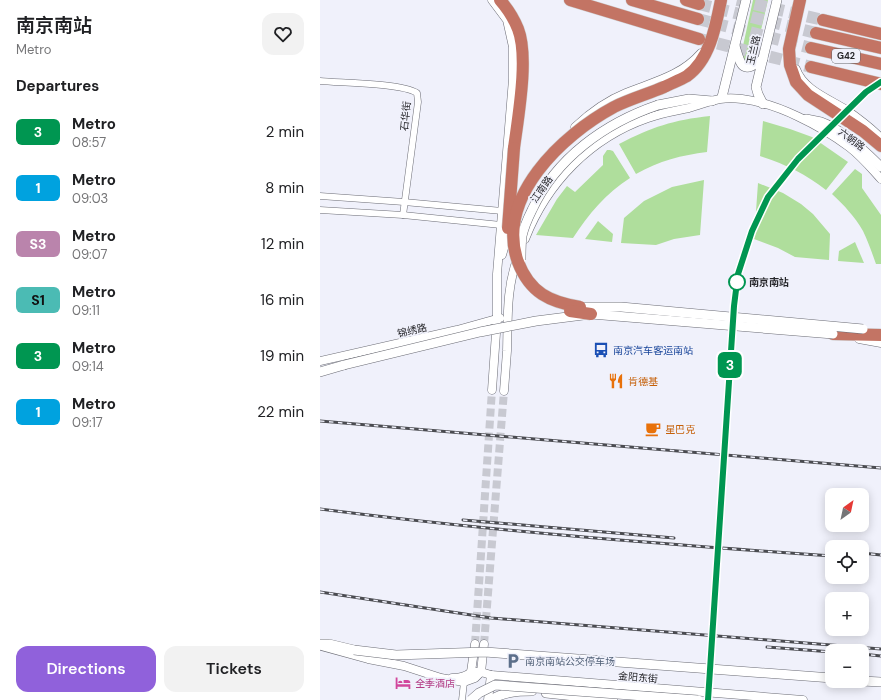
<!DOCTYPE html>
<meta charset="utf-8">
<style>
body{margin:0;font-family:"DM Sans","Noto Sans SC",sans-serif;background:#f2f2f2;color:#202124;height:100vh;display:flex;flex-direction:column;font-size:15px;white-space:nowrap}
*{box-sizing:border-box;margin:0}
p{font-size:13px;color:#757577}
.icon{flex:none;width:22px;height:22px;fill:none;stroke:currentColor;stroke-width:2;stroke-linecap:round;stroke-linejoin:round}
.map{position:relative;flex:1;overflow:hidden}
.drawer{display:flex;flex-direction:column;background:#fff;width:320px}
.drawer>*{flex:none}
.badge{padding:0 8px;border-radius:6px;font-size:14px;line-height:26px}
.needle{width:26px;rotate:33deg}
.controls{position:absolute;left:505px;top:488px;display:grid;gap:8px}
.controls a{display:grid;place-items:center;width:44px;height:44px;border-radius:8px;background:#fff;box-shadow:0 2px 10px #0003;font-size:20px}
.map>.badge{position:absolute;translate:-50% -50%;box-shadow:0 0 0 2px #fff}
h2{padding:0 16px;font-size:15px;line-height:36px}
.round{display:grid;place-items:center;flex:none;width:42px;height:42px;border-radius:12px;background:#f2f2f2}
.head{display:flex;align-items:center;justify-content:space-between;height:68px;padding:0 16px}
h1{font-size:19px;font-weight:600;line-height:30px}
.cta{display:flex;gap:8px;margin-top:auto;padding:8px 16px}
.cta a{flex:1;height:46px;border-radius:12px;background:#9061db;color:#fff;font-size:16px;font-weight:600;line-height:46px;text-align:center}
.cta a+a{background:#f2f2f2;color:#202124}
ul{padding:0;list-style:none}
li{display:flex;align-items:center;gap:12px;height:56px;padding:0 16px}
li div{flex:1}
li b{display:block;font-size:15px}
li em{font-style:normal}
li .badge{min-width:44px;font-weight:700;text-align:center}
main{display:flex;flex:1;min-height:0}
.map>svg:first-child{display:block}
</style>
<main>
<section class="drawer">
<div class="head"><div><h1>南京南站</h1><p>Metro</p></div><a class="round"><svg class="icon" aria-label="heart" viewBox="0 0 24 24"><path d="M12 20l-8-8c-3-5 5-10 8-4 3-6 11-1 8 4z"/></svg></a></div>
<h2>Departures</h2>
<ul>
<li><span class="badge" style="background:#009651;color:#fff">3</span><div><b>Metro</b><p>08:57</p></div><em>2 min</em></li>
<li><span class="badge" style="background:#00a2df;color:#fff">1</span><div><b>Metro</b><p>09:03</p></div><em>8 min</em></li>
<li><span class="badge" style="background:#ba84ac;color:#fff">S3</span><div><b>Metro</b><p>09:07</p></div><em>12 min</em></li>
<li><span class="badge" style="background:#4bbbb4;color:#111">S1</span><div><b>Metro</b><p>09:11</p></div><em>16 min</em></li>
<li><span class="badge" style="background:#009651;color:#fff">3</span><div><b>Metro</b><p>09:14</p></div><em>19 min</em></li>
<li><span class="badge" style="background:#00a2df;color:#fff">1</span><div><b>Metro</b><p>09:17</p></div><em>22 min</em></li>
</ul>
<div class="cta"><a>Directions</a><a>Tickets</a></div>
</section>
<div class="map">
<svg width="561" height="700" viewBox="0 0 561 700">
<rect width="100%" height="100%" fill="#f0f1fb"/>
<g fill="#afde9c">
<path d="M 433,0 L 448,0 L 434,60 L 430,63 L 423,62 L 421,55 Z"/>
<path d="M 390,116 L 387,152 C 362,155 339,161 316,174 L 299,144 C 332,127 353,120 390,116 Z"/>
<path d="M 443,121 L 470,129 L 492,137 L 528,162 L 506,190 C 486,174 465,164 440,156 Z"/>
<path d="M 287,150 L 290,150 L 293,151 L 310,178 C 286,193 268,215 253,238 L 216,235 L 237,199 L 247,186 L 255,192 L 283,165 L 283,156 Z"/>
<path d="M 535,169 L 542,174 L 542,188 L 561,215 L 561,264 L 556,264 C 552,253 548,241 543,231 C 535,217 524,205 512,194 Z"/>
<path d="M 384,180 L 380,235 L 354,239 L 336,245 L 301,243 L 304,218 L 324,201 L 352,187 Z"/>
<path d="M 438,183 L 463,193 L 481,204 L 493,214 L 510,234 L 509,260 L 475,257 L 458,248 L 434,239 Z"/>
<path d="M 278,221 L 293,234 L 292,242 L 265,239 Z"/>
<path d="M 535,242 L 544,263 L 518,261 L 519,251 Z"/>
</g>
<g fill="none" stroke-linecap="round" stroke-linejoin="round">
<g stroke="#c8c9d1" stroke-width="8" stroke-dasharray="8 4" stroke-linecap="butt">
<path d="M 155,644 L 172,390"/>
<path d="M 164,644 L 184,391"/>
</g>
<g stroke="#c8c9d1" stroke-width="12" stroke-dasharray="12 6" stroke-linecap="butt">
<path d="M 417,0 L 503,20"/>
<path d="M 379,4 L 496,33"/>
<path d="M 378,19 L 491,48"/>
<path d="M 380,39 L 491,67"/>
</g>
<defs>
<g id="minor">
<path d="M 0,81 C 22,83 81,83 97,93 L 98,102 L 83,215"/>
<path d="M 0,196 L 84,202 L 182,211"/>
<path d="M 0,210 L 83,215 L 181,225"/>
<path d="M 142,700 L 144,682 L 142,678"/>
</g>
<g id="tertiary">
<path d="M 476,69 C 483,89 507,98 525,109 C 538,118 550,127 561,138"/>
<path d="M 255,127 C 270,113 286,101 306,93 C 333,82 361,76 381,53"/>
<path d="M 205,239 C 227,183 270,138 328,118 C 341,113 355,111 369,108 C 390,102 399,96 422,99 C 457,103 501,126 529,147 C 541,156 551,168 561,179"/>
<path d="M 182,255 L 191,224"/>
<path d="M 539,339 L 561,343"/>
<path d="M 0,361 L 137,330 L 180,318"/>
<path d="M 172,390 L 177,319 L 177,274 L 193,79 L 193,47 L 187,20 L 172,0"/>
<path d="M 184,391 C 185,378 186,365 187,351 C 188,320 186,287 198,257"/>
<path d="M 1,646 L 48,659 L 84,666 L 121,678 L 144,682 L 155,678 L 161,672 L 164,644"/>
<path d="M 151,672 L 161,672 L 171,675 L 483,700"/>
<path d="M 132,678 C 139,678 146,677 151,672 L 155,644"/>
<path d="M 168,700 L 171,675"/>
</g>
<g id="secondary">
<path d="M 415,46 C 421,66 422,75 443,59"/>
<path d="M 402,97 L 426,0"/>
<path d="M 443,104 L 438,94 L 436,87 L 457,0"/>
<path d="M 338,105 L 369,99 L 392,101"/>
<path d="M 486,119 C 491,120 496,121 501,122 C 521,129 546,152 561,167"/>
<path d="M 0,372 L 24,365"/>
<path d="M 0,644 L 9,644 L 34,650"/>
<path d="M 542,681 L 561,682"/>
<path d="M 226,693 L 293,700"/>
<path d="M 171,700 C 183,692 197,691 212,691"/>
</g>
<g id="motorway">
<path d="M 180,0 C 187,8 194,19 198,29 C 209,57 198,117 194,148"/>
<path d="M 250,0 L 379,39"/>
<path d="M 312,0 L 378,19"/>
<path d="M 366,0 L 379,4"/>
<path d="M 480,0 L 469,49 L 470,65 L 476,82 L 488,95 L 543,131 L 561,146"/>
<path d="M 503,20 L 561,34"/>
<path d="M 496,33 L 561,48"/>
<path d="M 491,48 L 561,64"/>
<path d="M 491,67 L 561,84"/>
<path d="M 344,87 C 352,83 360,80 367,76 C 390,60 396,25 401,0"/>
<path d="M 513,334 L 561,335"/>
</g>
</defs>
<use href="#minor" stroke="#6b6c75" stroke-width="7"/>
<use href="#tertiary" stroke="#6b6c75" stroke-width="9"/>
<use href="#secondary" stroke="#6b6c75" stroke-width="10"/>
<use href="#motorway" stroke="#cfcfd0" stroke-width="13"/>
<use href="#minor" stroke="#fff" stroke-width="6"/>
<use href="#tertiary" stroke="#fff" stroke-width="8"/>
<use href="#secondary" stroke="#fff" stroke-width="9"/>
<use href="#motorway" stroke="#c37464" stroke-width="12"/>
<defs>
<g id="rail">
<path d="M 0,421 L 561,468"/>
<path d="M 0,509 C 170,531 341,544 512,556"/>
<path d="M 143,520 L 354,538"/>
<path d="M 542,553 L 561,555"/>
<path d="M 0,592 L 171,618 L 561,649"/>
<path d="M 447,647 L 512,652"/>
<path d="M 542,654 L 561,656"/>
</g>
</defs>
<use href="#rail" stroke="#4a4b50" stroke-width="3"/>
<use href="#rail" stroke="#f0f1fb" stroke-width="1.5" stroke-dasharray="4.5" stroke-linecap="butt"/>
<defs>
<g id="secondary-bridge">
<path d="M 201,260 C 201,252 201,243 202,236 C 204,227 208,218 212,210 C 236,158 285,123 338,105"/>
<path d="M 260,307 L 301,307 L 543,329"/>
<path d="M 24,365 L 160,332 L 216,321 L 271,314 L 513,334"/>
<path d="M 34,650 L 76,655 L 165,652 L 512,678"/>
<path d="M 151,700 L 159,693 L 175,685 L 378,700"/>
</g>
<g id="motorway-bridge">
<path d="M 188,228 L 194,148"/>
<path d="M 260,307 C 230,302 210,293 198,262 C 175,198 242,135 294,107 C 310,99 328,94 344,87"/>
<path d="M 250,311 L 271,314"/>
</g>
</defs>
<use href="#secondary-bridge" stroke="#6b6c75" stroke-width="10" stroke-linecap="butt"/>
<use href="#motorway-bridge" stroke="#cfcfd0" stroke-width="13" stroke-linecap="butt"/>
<use href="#secondary-bridge" stroke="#fff" stroke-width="9"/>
<use href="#motorway-bridge" stroke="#c37464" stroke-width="12"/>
</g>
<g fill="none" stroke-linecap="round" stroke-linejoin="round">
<defs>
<path id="line" d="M 388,700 L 414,306 L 418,274 L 432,231 L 448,197 L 478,159 L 546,92 L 561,82"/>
</defs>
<use href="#line" stroke="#fff" stroke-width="9"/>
<use href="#line" stroke="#009651" stroke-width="6"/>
</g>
<defs>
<symbol id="bus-bare" viewBox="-9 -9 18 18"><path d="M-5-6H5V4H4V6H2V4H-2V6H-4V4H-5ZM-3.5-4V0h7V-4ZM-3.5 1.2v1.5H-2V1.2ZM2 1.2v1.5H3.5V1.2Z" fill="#1a4fb4" stroke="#f0f1fb" stroke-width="2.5" paint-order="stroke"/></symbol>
<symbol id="restaurant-bare" viewBox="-9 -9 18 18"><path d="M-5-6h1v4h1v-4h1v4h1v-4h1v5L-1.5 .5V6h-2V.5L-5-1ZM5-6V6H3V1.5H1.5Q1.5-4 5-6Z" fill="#e8710a" stroke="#f0f1fb" stroke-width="2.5" paint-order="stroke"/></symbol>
<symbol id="cafe-bare" viewBox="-9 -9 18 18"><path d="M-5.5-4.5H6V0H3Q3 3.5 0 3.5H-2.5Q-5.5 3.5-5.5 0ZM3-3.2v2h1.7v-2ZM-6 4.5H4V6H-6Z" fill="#e8710a" stroke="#f0f1fb" stroke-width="2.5" paint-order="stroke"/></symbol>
<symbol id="parking-bare" viewBox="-9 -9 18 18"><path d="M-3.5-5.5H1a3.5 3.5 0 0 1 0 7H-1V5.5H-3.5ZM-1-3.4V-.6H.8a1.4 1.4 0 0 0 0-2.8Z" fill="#5c6f8a" stroke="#f0f1fb" stroke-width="2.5" paint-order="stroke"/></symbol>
<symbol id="hotel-bare" viewBox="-9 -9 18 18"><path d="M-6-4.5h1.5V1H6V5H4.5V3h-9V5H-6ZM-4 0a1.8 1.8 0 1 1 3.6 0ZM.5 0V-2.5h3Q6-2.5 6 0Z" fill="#d1479c" stroke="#f0f1fb" stroke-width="2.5" paint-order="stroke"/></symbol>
</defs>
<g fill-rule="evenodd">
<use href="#bus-bare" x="270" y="339" width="22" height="22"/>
<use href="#restaurant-bare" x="285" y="370" width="22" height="22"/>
<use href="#cafe-bare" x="322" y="418" width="22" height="22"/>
<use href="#parking-bare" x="182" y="650" width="22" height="22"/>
<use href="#hotel-bare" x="72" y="672" width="22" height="22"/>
</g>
<circle fill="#fff" stroke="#009651" stroke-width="2" cx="417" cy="282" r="8"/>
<g text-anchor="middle" stroke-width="3.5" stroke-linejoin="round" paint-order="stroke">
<rect fill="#f0f1fb" stroke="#636469" stroke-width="1" x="512" y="49" width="28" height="14" rx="3"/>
<g font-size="9" font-weight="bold" fill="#27272b">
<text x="526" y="59">G42</text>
</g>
<g font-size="10" fill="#27272b" stroke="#f0f1fb">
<text transform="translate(433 50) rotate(-77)" y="4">玉兰路</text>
<text transform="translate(85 116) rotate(-84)" y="4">石华街</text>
<text transform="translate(532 139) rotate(37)" y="4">六朝路</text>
<text transform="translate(221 189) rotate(-55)" y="4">江南路</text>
<text transform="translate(92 330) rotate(-13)" y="4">锦绣路</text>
<text transform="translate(318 677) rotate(5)" y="4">金阳东街</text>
</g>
<g font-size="10" font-weight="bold" fill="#27272b" stroke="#f0f1fb" text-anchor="start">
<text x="429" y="286">南京南站</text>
</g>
<g font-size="10" fill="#164399" stroke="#f0f1fb" text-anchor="start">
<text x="293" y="354">南京汽车客运南站</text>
</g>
<g font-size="10" fill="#c56008" stroke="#f0f1fb" text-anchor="start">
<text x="308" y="385">肯德基</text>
<text x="345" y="433">星巴克</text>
</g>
<g font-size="10" fill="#4e5e75" stroke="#f0f1fb" text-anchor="start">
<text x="205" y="665">南京南站公交停车场</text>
</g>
<g font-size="10" fill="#b23c85" stroke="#f0f1fb" text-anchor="start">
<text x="95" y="687">全季酒店</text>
</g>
</g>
</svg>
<div class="controls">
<a><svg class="needle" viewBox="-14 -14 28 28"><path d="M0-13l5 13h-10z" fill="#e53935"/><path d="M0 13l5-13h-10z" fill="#757577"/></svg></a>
<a><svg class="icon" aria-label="locate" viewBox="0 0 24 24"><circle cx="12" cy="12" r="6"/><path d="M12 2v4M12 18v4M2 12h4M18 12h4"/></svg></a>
<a>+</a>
<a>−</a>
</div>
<b class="badge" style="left:410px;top:365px;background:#009651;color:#fff">3</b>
</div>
</main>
